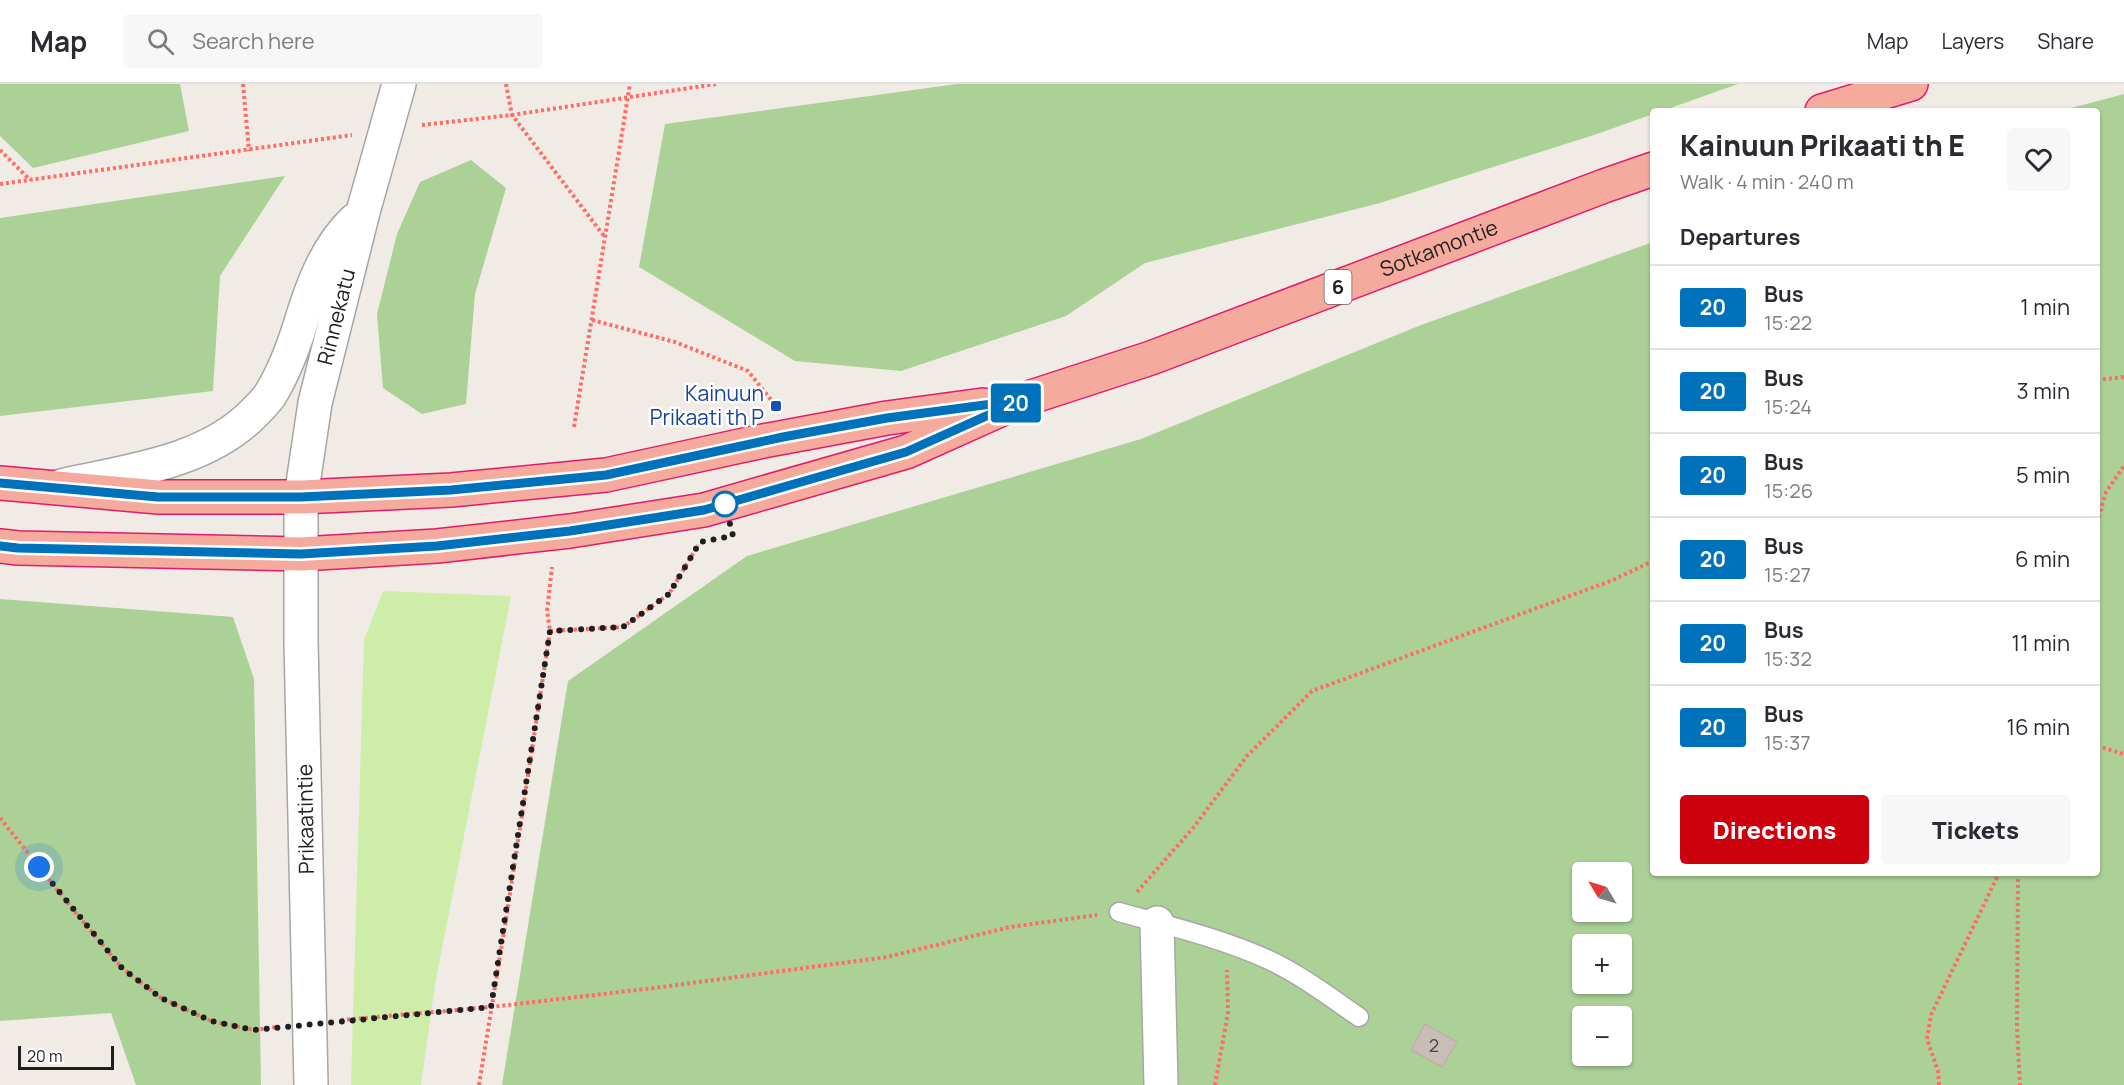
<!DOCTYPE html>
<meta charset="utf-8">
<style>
body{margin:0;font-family:Manrope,sans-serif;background:#f7f7f7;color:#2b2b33;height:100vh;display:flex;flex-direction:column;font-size:22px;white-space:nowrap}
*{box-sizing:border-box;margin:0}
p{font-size:20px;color:#7c7c81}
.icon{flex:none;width:33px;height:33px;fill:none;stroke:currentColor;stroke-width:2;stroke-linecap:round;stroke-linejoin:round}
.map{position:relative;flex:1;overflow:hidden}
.sheet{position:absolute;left:1650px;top:24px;width:450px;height:768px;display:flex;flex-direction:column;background:#fff;border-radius:6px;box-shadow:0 2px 4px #0004}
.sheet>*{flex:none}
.badge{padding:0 12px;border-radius:4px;font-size:21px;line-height:39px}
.needle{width:39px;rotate:308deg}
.buttons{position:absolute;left:1572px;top:778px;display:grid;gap:12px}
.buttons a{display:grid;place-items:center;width:60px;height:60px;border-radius:6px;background:#fff;box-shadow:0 2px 4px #0004;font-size:30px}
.scale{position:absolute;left:18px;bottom:15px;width:96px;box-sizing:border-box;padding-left:6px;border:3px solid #1f1f1f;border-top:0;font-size:16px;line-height:21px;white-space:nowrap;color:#1f1f1f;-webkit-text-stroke:4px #fff;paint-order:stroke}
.you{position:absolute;width:30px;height:30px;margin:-15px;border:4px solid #fff;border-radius:50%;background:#1a73e8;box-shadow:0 0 0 9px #1a73e833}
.map>.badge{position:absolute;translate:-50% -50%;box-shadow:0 0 0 3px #fff}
h2{padding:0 30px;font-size:22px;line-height:54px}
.round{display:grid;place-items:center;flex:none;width:63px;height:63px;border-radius:6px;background:#f7f7f7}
.headline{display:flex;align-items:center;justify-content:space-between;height:102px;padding:0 30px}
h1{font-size:28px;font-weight:800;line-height:45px}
.button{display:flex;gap:12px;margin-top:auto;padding:12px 30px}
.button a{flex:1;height:69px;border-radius:6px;background:#cd000e;color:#fff;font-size:24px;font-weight:800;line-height:69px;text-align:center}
.button a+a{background:#f7f7f7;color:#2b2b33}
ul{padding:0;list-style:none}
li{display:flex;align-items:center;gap:18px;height:84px;padding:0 30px;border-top:2px solid #e1e1e2}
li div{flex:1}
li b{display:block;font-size:22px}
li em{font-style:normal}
li .badge{min-width:66px;font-weight:700;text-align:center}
header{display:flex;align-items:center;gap:36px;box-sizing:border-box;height:84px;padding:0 30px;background:#fff;border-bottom:2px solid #e1e1e2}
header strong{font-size:28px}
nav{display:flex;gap:33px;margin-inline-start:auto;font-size:21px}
.search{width:420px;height:54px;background:#f7f7f7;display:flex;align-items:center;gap:15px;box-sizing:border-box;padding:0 21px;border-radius:6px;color:#7c7c81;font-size:22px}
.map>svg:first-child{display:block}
</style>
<header>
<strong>Map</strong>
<div class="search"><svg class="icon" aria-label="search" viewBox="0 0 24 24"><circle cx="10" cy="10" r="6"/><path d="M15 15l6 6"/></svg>Search here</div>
<nav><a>Map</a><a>Layers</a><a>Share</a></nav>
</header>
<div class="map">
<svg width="2124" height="1001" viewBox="0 0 2124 1001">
<rect width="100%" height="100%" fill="#f0ebe4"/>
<path fill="#ceeda8" d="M 383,507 L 511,512 L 435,900 L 421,1001 L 351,1001 L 364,556 Z"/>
<g fill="#acd197" fill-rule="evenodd">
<path d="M 0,0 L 180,0 L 189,47 L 33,84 L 0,52 Z"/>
<path d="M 957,0 L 1738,0 L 1662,27 L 1653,27 L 1653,30 L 1597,50 L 1380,119 L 1145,179 L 1066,232 L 901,287 L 795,277 L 639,183 L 665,40 Z"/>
<path d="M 2124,10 L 2124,1001 L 502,1001 L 568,597 L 747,472 L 1141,355 L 1421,241 L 1653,158 L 1653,789 L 2097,789 L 2097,27 L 2060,27 ZM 1582,789 L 1622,789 L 1622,828 L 1582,828 ZM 1582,861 L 1622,861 L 1622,900 L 1582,900 ZM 1582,933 L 1622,933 L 1622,972 L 1582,972 Z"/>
<path d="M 471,76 L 506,104 L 475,210 L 466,320 L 422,330 L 383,304 L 377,230 L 397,150 L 420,98 Z"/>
<path d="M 285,92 L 220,192 L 213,307 L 0,332 L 0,134 Z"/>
<path d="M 0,515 L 233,533 L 254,595 L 261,1001 L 136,1001 L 111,929 L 0,937 Z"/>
</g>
<path fill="#c8bdb7" stroke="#c2b0a6" stroke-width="1.5" d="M 1425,940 L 1457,958 L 1442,983 L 1411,966 Z"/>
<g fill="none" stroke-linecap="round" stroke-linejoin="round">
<defs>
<path id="service" d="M 1119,828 C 1169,842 1221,854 1269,876 C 1301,891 1330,913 1359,933"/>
<path id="minor" d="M 1157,839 L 1161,1001"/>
<g id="tertiary">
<path d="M 61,402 C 127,387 206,379 255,328 C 260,323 266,317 270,311 C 282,292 291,269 298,248 C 310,208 324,165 355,136"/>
<path id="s1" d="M 311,1001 L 301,557 L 301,413 L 315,319 L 363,128 L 399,0"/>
</g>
<g id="trunk">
<path d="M 1822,27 L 1911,0"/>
<path d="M 0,399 L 158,413 L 301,413 L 451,406 L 606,391 L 763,357 L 887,334 L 983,321"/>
<path id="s2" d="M 0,462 L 18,464 L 301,470 L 437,462 L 570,447 L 704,426 L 906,368 L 1022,316 L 1151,274 L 1604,102 L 1653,85"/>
</g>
</defs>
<use href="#service" stroke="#a6a6a6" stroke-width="21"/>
<use href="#minor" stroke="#a6a6a6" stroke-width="36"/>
<use href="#tertiary" stroke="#a6a6a6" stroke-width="36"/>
<use href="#trunk" stroke="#e41b6d" stroke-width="36"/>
<g stroke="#ff6c66" stroke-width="4" stroke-dasharray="3 3" stroke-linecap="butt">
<path d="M 243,0 L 249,67"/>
<path d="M 506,0 L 512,31 L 604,152"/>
<path d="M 422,41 L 512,31 L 716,0"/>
<path d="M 0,66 L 30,96"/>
<path d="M 0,100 L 352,51"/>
<path d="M 592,236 L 675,258 L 748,287 L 776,322"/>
<path d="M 2097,296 L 2124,293"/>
<path d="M 574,343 L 630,0"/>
<path d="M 2097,439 L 2106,408 L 2124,382"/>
<path d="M 550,547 L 623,543 L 669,510 L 698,461"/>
<path d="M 2097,662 L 2124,670"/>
<path d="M 0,734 L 79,833 L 122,884 L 161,914 L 211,937 L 254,946 L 277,943"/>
<path d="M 2018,789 L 2017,944 L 2020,1001"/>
<path d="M 1137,808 L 1193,744 L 1247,672 L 1312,607 L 1613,496 L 1653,477"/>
<path d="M 341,936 L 491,923 L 654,904 L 887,873 L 1010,843 L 1097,831"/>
<path d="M 479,1001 L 507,829 L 550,547 L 547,527 L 552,483"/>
<path d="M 1215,1001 L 1228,929 L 1227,886"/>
<path d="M 1939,1001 L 1938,987 L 1927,955 L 1931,931 L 1999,789"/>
</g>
<use href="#service" stroke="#fff" stroke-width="18"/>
<use href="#minor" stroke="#fff" stroke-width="33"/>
<use href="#tertiary" stroke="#fff" stroke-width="33"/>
<use href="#trunk" stroke="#f5aa9e" stroke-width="33"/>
</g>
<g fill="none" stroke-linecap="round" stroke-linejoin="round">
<defs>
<path id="line" d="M 0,399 L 158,413 L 301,413 L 451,406 L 606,391 L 783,353 L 887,334 L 1022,316 L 906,368 L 794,400 L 704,426 L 570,447 L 437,462 L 301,470 L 18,464 L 0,462"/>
</defs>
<use href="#line" stroke="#fff" stroke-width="14"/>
<use href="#line" stroke="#0072bc" stroke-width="9"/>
<path stroke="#1f1f1f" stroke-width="6" stroke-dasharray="0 10.8" d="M 39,783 L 122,884 L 161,914 L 211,937 L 254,946 L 491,923 L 550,547 L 623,543 L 669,510 L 700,458 L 733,452 L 725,420"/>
</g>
<rect fill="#1a4fb4" stroke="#fff" stroke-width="2" x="770" y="316" width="12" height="12" rx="3"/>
<circle fill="#fff" stroke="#0072bc" stroke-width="3" cx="725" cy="420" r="12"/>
<g text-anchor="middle" stroke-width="5" stroke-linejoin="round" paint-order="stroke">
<g font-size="18" fill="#494645">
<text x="1434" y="968">2</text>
</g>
<rect fill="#fff" stroke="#626262" stroke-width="1.5" x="1324.5" y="186" width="27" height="34" rx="4.5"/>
<g font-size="20" font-weight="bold" fill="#1f1f1f">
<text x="1338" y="210">6</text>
</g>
<g font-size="21" fill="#1f1f1f" stroke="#fff">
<text dy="7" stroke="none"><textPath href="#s2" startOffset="1488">Sotkamontie</textPath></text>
<text dy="7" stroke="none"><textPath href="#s1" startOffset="772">Rinnekatu</textPath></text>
<text transform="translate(306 735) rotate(-91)" y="7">Prikaatintie</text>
</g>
<g font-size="21" fill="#164399" stroke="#fff" text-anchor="end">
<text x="764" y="317">Kainuun<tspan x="764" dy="24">Prikaati th P</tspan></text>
</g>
</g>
</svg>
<div class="buttons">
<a><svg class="needle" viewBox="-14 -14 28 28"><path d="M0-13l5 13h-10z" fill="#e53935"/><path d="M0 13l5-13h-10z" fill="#7c7c81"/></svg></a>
<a>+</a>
<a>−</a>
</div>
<div class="scale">20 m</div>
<div class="you" style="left:39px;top:783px"></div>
<b class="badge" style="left:1016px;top:319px;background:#0072bc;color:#fff">20</b>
<section class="sheet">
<div class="headline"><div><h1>Kainuun Prikaati th E</h1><p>Walk · 4 min · 240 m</p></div><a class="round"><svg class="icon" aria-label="heart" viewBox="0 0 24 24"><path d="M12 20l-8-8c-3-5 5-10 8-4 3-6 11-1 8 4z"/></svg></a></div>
<h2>Departures</h2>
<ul>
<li><span class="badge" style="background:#0072bc;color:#fff">20</span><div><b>Bus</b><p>15:22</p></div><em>1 min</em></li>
<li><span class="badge" style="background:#0072bc;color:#fff">20</span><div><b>Bus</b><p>15:24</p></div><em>3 min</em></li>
<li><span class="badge" style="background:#0072bc;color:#fff">20</span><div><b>Bus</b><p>15:26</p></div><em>5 min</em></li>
<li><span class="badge" style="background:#0072bc;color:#fff">20</span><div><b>Bus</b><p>15:27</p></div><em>6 min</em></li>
<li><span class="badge" style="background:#0072bc;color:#fff">20</span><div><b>Bus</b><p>15:32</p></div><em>11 min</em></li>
<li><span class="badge" style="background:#0072bc;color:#fff">20</span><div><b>Bus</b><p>15:37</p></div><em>16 min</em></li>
</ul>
<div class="button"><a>Directions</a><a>Tickets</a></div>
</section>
</div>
